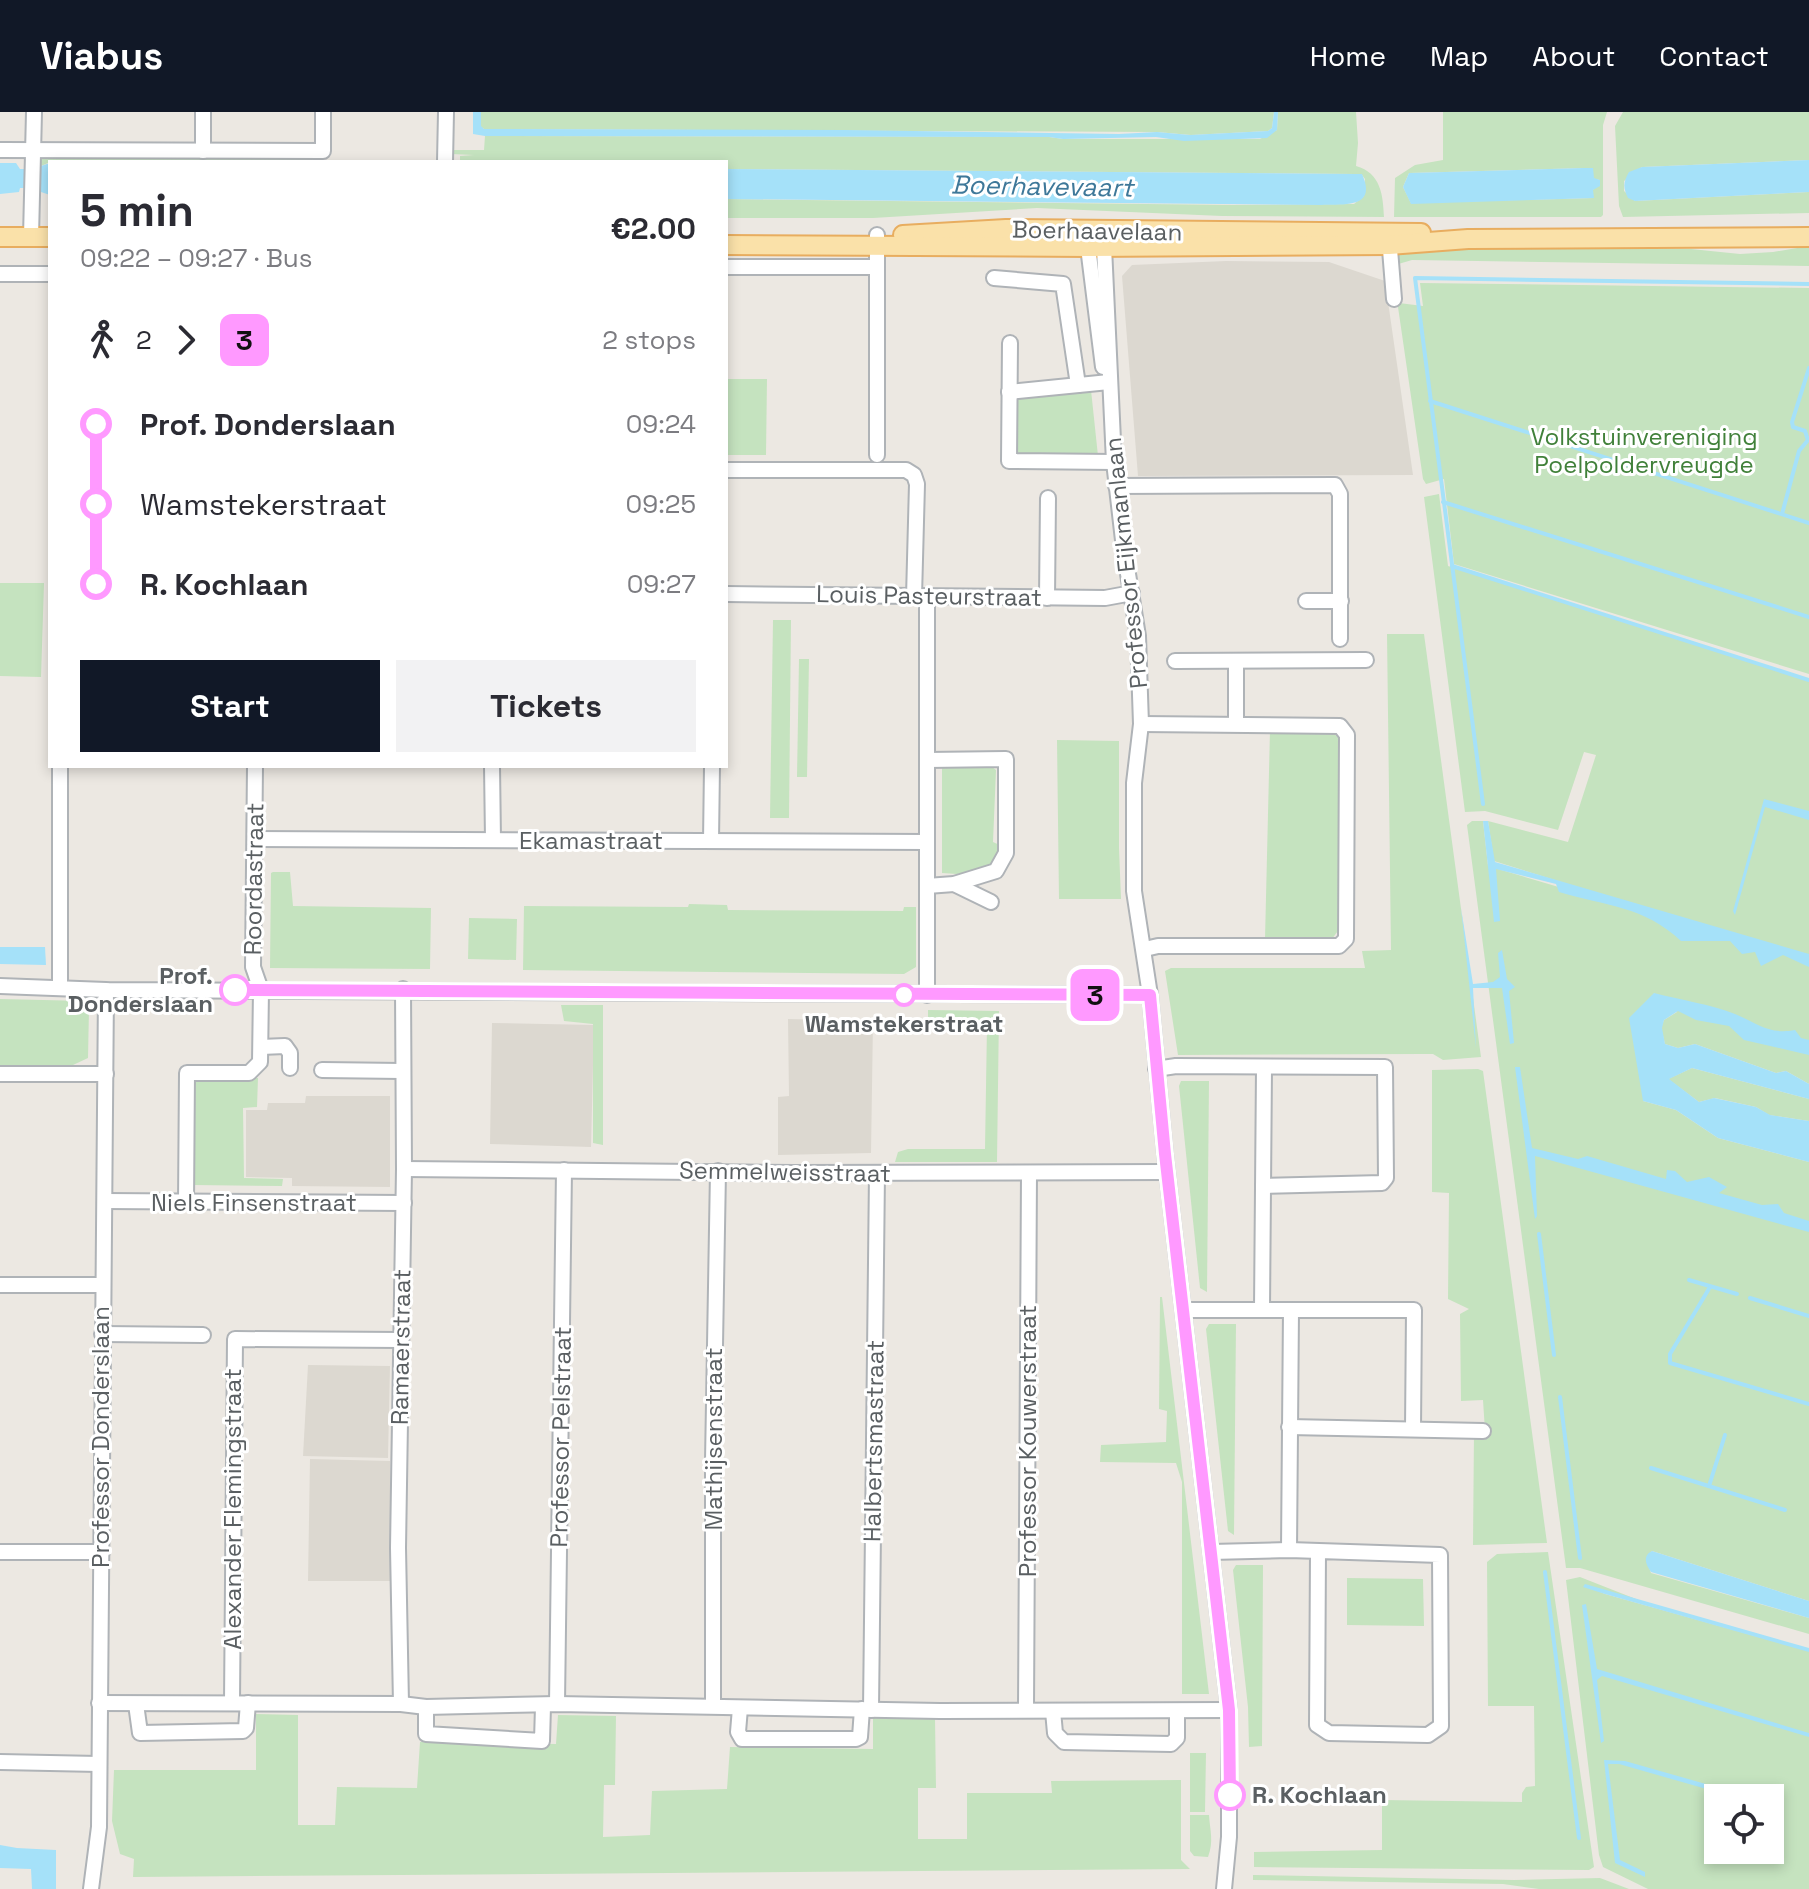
<!DOCTYPE html>
<meta charset="utf-8">
<style>
body{margin:0;font-family:"Space Grotesk",sans-serif;background:#f2f2f3;color:#2b2b33;height:100vh;display:flex;flex-direction:column;font-size:30px;white-space:nowrap}
*{box-sizing:border-box;margin:0}
p{font-size:26px;color:#7c7c81}
.icon{flex:none;width:44px;height:44px;fill:none;stroke:currentColor;stroke-width:2;stroke-linecap:round;stroke-linejoin:round}
.map{position:relative;flex:1;overflow:hidden}
.details{position:absolute;left:48px;top:48px;width:680px;height:608px;display:flex;flex-direction:column;background:#fff;border-radius:0px;box-shadow:0 4px 12px #0003}
.details>*{flex:none}
.badge{padding:0 16px;border-radius:12px;font-size:28px;line-height:52px}
.tools{position:absolute;left:1704px;top:1672px;display:grid;gap:16px}
.tools a{display:grid;place-items:center;width:80px;height:80px;border-radius:0px;background:#fff;box-shadow:0 4px 12px #0003;font-size:40px}
.map>.badge{position:absolute;translate:-50% -50%;box-shadow:0 0 0 4px #fff}
.legs{display:flex;align-items:center;gap:12px;height:88px;padding:0 32px;font-size:26px}
.legs p{margin-inline-start:auto}
.overview{display:flex;align-items:center;justify-content:space-between;height:136px;padding:0 32px}
h1{font-size:44px;font-weight:700;line-height:60px}
.primary-button{display:flex;gap:16px;margin-top:auto;padding:16px 32px}
.primary-button a{flex:1;height:92px;border-radius:0px;background:#111827;color:#fff;font-size:32px;font-weight:700;line-height:92px;text-align:center}
.primary-button a+a{background:#f2f2f3;color:#2b2b33}
ul{padding:0 32px;list-style:none}
li{display:flex;align-items:center;gap:28px;height:80px;font-size:30px}
li i{display:grid;place-items:center;width:12px;height:100%;margin:0 10px;background:currentColor}
li i::after{content:'';width:20px;height:20px;margin:-10px;border:6px solid;border-radius:50%;background:#fff}
li p{margin-inline-start:auto}
li:first-child i{background:linear-gradient(#0000 50%,currentColor 0)}
li:last-child i{background:linear-gradient(currentColor 50%,#0000 0)}
header{display:flex;align-items:center;gap:48px;box-sizing:border-box;height:112px;padding:0 40px;background:#111827;color:#fff}
header strong{font-size:38px}
nav{display:flex;gap:44px;margin-inline-start:auto;font-size:28px}
.map>svg:first-child{display:block}
</style>
<header>
<strong>Viabus</strong>
<nav><a>Home</a><a>Map</a><a>About</a><a>Contact</a></nav>
</header>
<div class="map">
<svg width="1809" height="1777" viewBox="0 0 1809 1777">
<rect width="100%" height="100%" fill="#ece8e2"/>
<g fill="#dcd8d0">
<path d="M 1226,149 L 1329,150 L 1385,169 L 1413,363 L 1138,364 L 1122,164 L 1132,153 Z"/>
<path d="M 788,907 L 873,909 L 871,1041 L 778,1043 L 778,985 L 789,984 Z"/>
<path d="M 492,911 L 594,913 L 591,1035 L 490,1032 Z"/>
<path d="M 306,984 L 390,984 L 390,1075 L 292,1074 L 292,1066 L 246,1065 L 246,998 L 267,998 L 268,991 L 305,991 Z"/>
<path d="M 308,1253 L 390,1254 L 388,1346 L 303,1344 Z"/>
<path d="M 310,1347 L 390,1349 L 391,1469 L 308,1469 Z"/>
</g>
<g fill="#c5e3bf" fill-rule="evenodd">
<path d="M 481,0 L 1274,0 L 1272,16 L 1268,19 L 1191,23 L 1157,20 L 484,17 L 481,15 Z"/>
<path d="M 1278,0 L 1356,0 L 1358,31 L 1356,54 C 1381,61 1383,83 1384,105 L 1222,104 L 1037,96 L 873,106 L 726,106 L 726,87 L 1232,93 L 1354,92 L 1364,84 L 1365,67 L 1362,63 L 1356,62 L 726,57 L 726,50 L 460,50 L 460,44 L 474,43 L 451,42 L 451,38 L 484,38 L 485,24 L 1049,25 L 1063,27 L 1260,27 L 1277,18 Z"/>
<path d="M 1443,0 L 1607,0 L 1603,13 L 1603,103 L 1601,105 L 1394,105 L 1395,66 L 1415,53 L 1443,48 ZM 1585,56 L 1594,67 L 1600,68 L 1593,78 L 1593,86 L 1411,91 L 1403,75 L 1409,61 Z"/>
<path d="M 1623,0 L 1809,0 L 1809,48 L 1642,55 L 1624,69 L 1624,79 L 1635,89 L 1809,80 L 1809,101 L 1623,105 L 1619,94 L 1615,14 Z"/>
<path d="M 46,43 L 312,45 L 312,50 L 50,50 L 41,54 L 41,46 Z"/>
<path d="M 1491,134 L 1691,137 L 1740,142 L 1773,140 L 1809,134 L 1809,154 L 1412,148 L 1395,153 L 1394,143 L 1401,136 Z"/>
<path d="M 1420,171 L 1809,176 L 1809,562 L 1454,452 L 1444,367 L 1426,372 L 1423,367 L 1398,195 L 1399,191 L 1423,194 Z"/>
<path d="M 726,267 L 767,267 L 766,343 L 726,343 Z"/>
<path d="M 1091,278 L 1098,344 L 1022,343 L 1015,339 L 1014,289 L 1021,285 Z"/>
<path d="M 1439,382 L 1448,454 L 1809,568 L 1809,972 L 1786,959 L 1776,961 L 1695,932 L 1678,936 L 1665,932 L 1661,916 L 1664,908 L 1677,900 L 1654,881 L 1643,989 L 1676,998 L 1718,1026 L 1809,1050 L 1809,1489 L 1652,1439 L 1646,1447 L 1651,1461 L 1809,1506 L 1809,1522 L 1580,1456 L 1566,1456 L 1467,713 L 1472,709 L 1483,709 L 1488,754 L 1562,776 L 1561,770 L 1494,749 L 1488,709 L 1568,730 L 1596,643 L 1584,640 L 1558,718 L 1485,699 L 1465,700 L 1424,385 Z"/>
<path d="M 0,471 L 44,471 L 41,565 L 0,564 Z"/>
<path d="M 773,508 L 791,508 L 789,706 L 770,706 Z"/>
<path d="M 1387,522 L 1424,522 L 1481,945 L 1443,948 L 1433,942 L 1422,942 L 1178,943 L 1165,859 L 1171,856 L 1365,856 L 1362,839 L 1391,838 Z"/>
<path d="M 799,547 L 809,547 L 807,665 L 797,665 Z"/>
<path d="M 1270,618 L 1330,618 L 1342,629 L 1340,816 L 1332,827 L 1265,827 Z"/>
<path d="M 1057,628 L 1119,629 L 1119,736 L 1121,787 L 1059,787 Z"/>
<path d="M 942,654 L 992,655 L 996,658 L 993,730 L 1004,735 L 991,755 L 957,762 L 942,761 Z"/>
<path d="M 273,760 L 290,760 L 293,794 L 431,796 L 430,857 L 270,856 L 271,761 Z"/>
<path d="M 689,792 L 727,793 L 728,798 L 903,799 L 904,795 L 916,795 L 916,855 L 904,862 L 523,858 L 524,794 L 688,795 Z"/>
<path d="M 469,806 L 517,807 L 516,848 L 468,847 Z"/>
<path d="M 0,887 L 86,889 L 89,897 L 88,946 L 73,953 L 0,953 Z"/>
<path d="M 561,893 L 603,893 L 603,1033 L 593,1031 L 593,912 L 564,909 Z"/>
<path d="M 928,898 L 999,899 L 997,1050 L 895,1050 L 898,1040 L 908,1037 L 985,1037 L 987,913 L 934,914 L 928,906 Z"/>
<path d="M 1692,956 L 1809,987 L 1809,1009 L 1769,1003 L 1756,995 L 1715,986 L 1699,990 L 1668,967 Z"/>
<path d="M 1478,957 L 1483,959 L 1547,1431 L 1473,1433 L 1474,1319 L 1485,1319 L 1483,1288 L 1461,1289 L 1460,1202 L 1469,1197 L 1448,1187 L 1449,1081 L 1432,1080 L 1432,958 Z"/>
<path d="M 200,966 L 258,966 L 257,995 L 243,996 L 244,1066 L 283,1067 L 282,1074 L 193,1073 L 193,973 Z"/>
<path d="M 1181,969 L 1209,969 L 1207,1180 L 1200,1176 L 1179,974 Z"/>
<path d="M 1160,1185 L 1162,1185 L 1209,1582 L 1182,1582 L 1182,1370 L 1176,1351 L 1100,1350 L 1101,1333 L 1166,1330 L 1167,1299 L 1159,1297 Z"/>
<path d="M 1209,1212 L 1236,1212 L 1234,1423 L 1228,1419 L 1206,1217 Z"/>
<path d="M 1548,1440 L 1594,1755 L 1589,1758 L 1254,1755 L 1254,1740 L 1382,1738 L 1382,1688 L 1522,1690 L 1522,1681 L 1526,1675 L 1535,1674 L 1534,1594 L 1488,1594 L 1487,1450 L 1497,1442 Z"/>
<path d="M 1236,1453 L 1263,1453 L 1262,1634 L 1249,1635 L 1248,1595 L 1233,1458 Z"/>
<path d="M 1580,1465 L 1641,1489 L 1584,1473 L 1605,1482 L 1809,1539 L 1809,1777 L 1648,1777 L 1603,1755 L 1599,1743 L 1566,1468 ZM 1718,1686 L 1770,1686 L 1770,1738 L 1718,1738 Z"/>
<path d="M 1347,1466 L 1423,1467 L 1424,1514 L 1347,1513 Z"/>
<path d="M 256,1602 L 298,1603 L 298,1713 L 335,1713 L 337,1675 L 417,1676 L 420,1630 L 556,1632 L 558,1603 L 616,1604 L 615,1673 L 604,1673 L 603,1725 L 650,1723 L 652,1679 L 727,1677 L 730,1635 L 873,1637 L 873,1605 L 935,1606 L 936,1676 L 918,1676 L 918,1727 L 967,1727 L 967,1681 L 1052,1681 L 1051,1669 L 1181,1668 L 1181,1748 L 1190,1757 L 133,1765 L 134,1747 L 120,1742 L 112,1709 L 114,1658 L 256,1658 Z"/>
<path d="M 1190,1641 L 1206,1641 L 1205,1700 L 1190,1700 Z"/>
<path d="M 1190,1703 L 1209,1703 C 1210,1719 1214,1729 1208,1745 L 1194,1744 L 1190,1739 Z"/>
<path d="M 1253,1763 L 1514,1768 L 1600,1766 L 1629,1777 L 1539,1777 L 1503,1772 L 1253,1768 Z"/>
</g>
<g fill="#a5e1f9">
<path d="M 473,0 L 481,0 L 481,14 L 484,17 L 844,18 L 1119,22 L 1157,20 L 1190,23 L 1268,19 L 1272,16 L 1274,0 L 1278,0 L 1277,18 L 1267,26 L 1184,29 L 1156,25 L 1063,27 L 1049,25 L 485,24 L 473,22 Z"/>
<path d="M 1809,48 L 1809,80 L 1635,89 L 1628,86 C 1623,76 1623,70 1629,60 L 1642,55 Z"/>
<path d="M 0,51 L 16,51 L 20,57 L 41,57 L 41,54 L 50,51 L 50,83 L 41,80 L 41,76 L 20,76 L 19,80 L 0,82 Z"/>
<path d="M 1583,56 L 1593,56 L 1594,66 L 1600,68 L 1600,74 L 1593,78 L 1594,86 L 1411,92 L 1403,75 L 1409,61 Z"/>
<path d="M 726,57 L 1356,62 L 1362,62 C 1378,97 1343,92 1321,93 L 726,87 Z"/>
<path d="M 1764,687 L 1809,699 L 1809,708 L 1765,695 L 1735,803 L 1733,799 Z"/>
<path d="M 1483,709 L 1488,709 L 1495,750 L 1809,842 L 1809,855 L 1783,843 L 1761,854 L 1755,840 L 1742,842 L 1730,829 L 1681,829 C 1644,794 1606,794 1559,780 L 1556,772 L 1496,757 L 1500,809 L 1494,810 Z"/>
<path d="M 1461,796 L 1473,872 L 1493,870 L 1500,865 L 1498,841 L 1502,838 L 1507,867 L 1515,875 L 1509,879 L 1514,931 L 1510,932 L 1502,876 L 1473,876 L 1476,936 Z"/>
<path d="M 0,835 L 45,835 L 46,853 L 0,852 Z"/>
<path d="M 1654,881 C 1680,888 1710,892 1735,902 C 1757,911 1769,923 1795,918 L 1801,926 L 1809,928 L 1809,943 L 1744,928 L 1729,914 L 1696,908 L 1678,899 L 1664,908 L 1662,916 L 1665,932 L 1678,936 L 1695,932 L 1776,961 L 1786,959 L 1809,972 L 1809,987 L 1692,956 L 1669,967 L 1699,990 L 1714,986 L 1756,995 L 1770,1003 L 1809,1009 L 1809,1050 L 1718,1026 L 1676,998 L 1643,989 L 1629,906 Z"/>
<path d="M 1515,955 L 1520,955 L 1532,1036 L 1578,1047 L 1587,1044 L 1666,1067 L 1667,1058 L 1675,1059 L 1687,1070 L 1709,1065 L 1727,1075 L 1719,1081 L 1762,1093 L 1778,1092 L 1784,1101 L 1809,1109 L 1809,1120 L 1535,1044 L 1537,1104 L 1535,1107 Z"/>
<path d="M 1652,1439 L 1809,1489 L 1809,1506 L 1651,1460 C 1646,1453 1642,1444 1652,1439 Z"/>
<path d="M 1585,1472 L 1809,1536 L 1809,1540 L 1605,1482 L 1583,1475 Z"/>
<path d="M 1586,1492 L 1597,1557 L 1809,1621 L 1809,1625 L 1602,1564 L 1597,1568 L 1604,1629 L 1601,1631 L 1582,1493 Z"/>
<path d="M 1604,1648 L 1625,1649 L 1755,1686 L 1738,1686 L 1619,1652 L 1608,1652 L 1620,1748 L 1645,1760 L 1645,1765 L 1615,1751 Z"/>
<path d="M 0,1733 L 17,1736 L 56,1738 L 56,1777 L 32,1777 L 31,1757 L 0,1756 Z"/>
</g>
<g fill="none" stroke-linecap="round" stroke-linejoin="round">
<g stroke="#a5e1f9" stroke-width="4">
<path d="M 1430,289 L 1809,411"/>
<path d="M 1443,390 L 1809,505"/>
<path d="M 1782,402 L 1799,339 L 1808,328 L 1805,319 L 1793,315 L 1792,310 L 1809,256"/>
<path d="M 1452,454 L 1809,568"/>
<path d="M 1483,692 L 1415,166 L 1809,172"/>
<path d="M 1539,1122 L 1554,1243"/>
<path d="M 1689,1168 L 1737,1182"/>
<path d="M 1710,1175 L 1670,1242 L 1670,1251 L 1809,1292"/>
<path d="M 1750,1186 L 1809,1204"/>
<path d="M 1560,1285 L 1580,1446"/>
<path d="M 1651,1356 L 1785,1398"/>
<path d="M 1709,1374 L 1725,1323"/>
<path d="M 1545,1460 L 1579,1726"/>
</g>
<defs>
<g id="minor">
<path d="M 0,38 L 323,39 L 323,0"/>
<path d="M 203,39 L 203,0"/>
<path d="M 445,50 L 446,0"/>
<path d="M 877,123 L 877,343"/>
<path d="M 31,125 L 34,0"/>
<path d="M 1389,125 L 1394,187"/>
<path d="M 1092,126 L 1088,135 L 1103,255"/>
<path d="M 1100,127 L 1104,135 L 1114,350 L 1124,437 L 1138,524 L 1141,612 L 1134,671 L 1134,779 L 1150,883 L 1165,1042 L 1229,1598 L 1229,1725 L 1224,1777"/>
<path d="M 726,155 L 876,155"/>
<path d="M 0,162 L 50,162"/>
<path d="M 994,166 L 1063,172 L 1078,273"/>
<path d="M 1010,231 L 1009,349 L 1114,350"/>
<path d="M 1009,280 L 1109,270"/>
<path d="M 726,358 L 906,358 L 914,363 L 917,372 L 914,485"/>
<path d="M 1116,374 L 1335,373 L 1340,382 L 1340,527"/>
<path d="M 726,482 L 1105,486 L 1132,481"/>
<path d="M 1047,486 L 1048,386"/>
<path d="M 1306,489 L 1341,489"/>
<path d="M 1175,549 L 1366,548"/>
<path d="M 1236,549 L 1236,612"/>
<path d="M 1141,612 L 1340,614 L 1347,623 L 1346,827 L 1339,834 L 1158,834 L 1145,837"/>
<path d="M 927,648 L 1006,647 L 1006,741 L 996,759 L 954,772 L 927,774"/>
<path d="M 492,654 L 493,728"/>
<path d="M 255,727 L 927,730"/>
<path d="M 711,729 L 712,654"/>
<path d="M 954,772 L 991,790"/>
<path d="M 0,874 L 106,878 L 1150,883"/>
<path d="M 60,876 L 60,654"/>
<path d="M 927,883 L 927,485"/>
<path d="M 261,935 L 285,934 L 290,941 L 290,956"/>
<path d="M 1156,957 L 1176,954 L 1385,955 L 1386,1066 L 1382,1071 L 1263,1074"/>
<path d="M 322,958 L 402,959"/>
<path d="M 0,962 L 106,962"/>
<path d="M 404,1057 L 794,1061 L 1167,1060"/>
<path d="M 105,1089 L 404,1091"/>
<path d="M 186,1091 L 187,961 L 249,961 L 260,950 L 261,878 L 253,855 L 255,654"/>
<path d="M 0,1173 L 102,1173"/>
<path d="M 1262,1197 L 1264,956"/>
<path d="M 1183,1198 L 1414,1198 L 1413,1317"/>
<path d="M 102,1222 L 203,1223"/>
<path d="M 1289,1315 L 1483,1319"/>
<path d="M 1289,1438 L 1291,1198"/>
<path d="M 0,1440 L 102,1440"/>
<path d="M 1211,1440 L 1289,1438 L 1440,1443 L 1441,1614 L 1428,1623 L 1329,1621 L 1317,1613 L 1318,1440"/>
<path d="M 99,1591 L 401,1592 L 426,1595 L 557,1592 L 940,1599 L 1229,1598"/>
<path d="M 232,1591 L 235,1227 L 401,1228"/>
<path d="M 136,1592 L 140,1621 L 243,1619 L 246,1616 L 248,1591"/>
<path d="M 401,1592 L 398,1436 L 404,1057 L 403,877"/>
<path d="M 557,1592 L 564,1058"/>
<path d="M 713,1594 L 713,1349 L 718,1059"/>
<path d="M 426,1595 L 426,1622 L 542,1629 L 543,1594"/>
<path d="M 740,1596 L 738,1620 L 742,1627 L 856,1627 L 860,1625 L 862,1597"/>
<path d="M 1026,1597 L 1029,1061"/>
<path d="M 871,1598 L 877,1061"/>
<path d="M 1053,1599 L 1055,1621 L 1064,1630 L 1171,1632 L 1177,1626 L 1177,1600"/>
<path d="M 0,1650 L 99,1652"/>
<path d="M 91,1777 L 99,1715 L 106,878"/>
</g>
<g id="major">
<path d="M 903,123 L 1006,117 L 1421,121"/>
<path d="M 0,125 L 50,125"/>
<path d="M 726,133 L 1088,135 L 1389,133 L 1468,127 L 1809,125"/>
</g>
</defs>
<use href="#minor" stroke="#afb3b7" stroke-width="18"/>
<use href="#major" stroke="#e8ad5f" stroke-width="22"/>
<use href="#minor" stroke="#fff" stroke-width="14"/>
<use href="#major" stroke="#fae1a9" stroke-width="18"/>
</g>
<g fill="none" stroke-linecap="round" stroke-linejoin="round">
<defs>
<path id="line-1" d="M 235,878 L 1150,883 L 1165,1042 L 1229,1598 L 1230,1683"/>
</defs>
<use href="#line-1" stroke="#fff" stroke-width="18"/>
<use href="#line-1" stroke="#f9f" stroke-width="12"/>
</g>
<g fill="#fff" stroke="#f9f" stroke-width="4">
<circle cx="235" cy="878" r="14"/>
<circle cx="904" cy="883" r="10"/>
<circle cx="1230" cy="1683" r="14"/>
</g>
<g text-anchor="middle" stroke-width="6" stroke-linejoin="round" paint-order="stroke">
<g font-size="24" fill="#5a5f62" stroke="#fff">
<text transform="translate(1097 119) rotate(1)" y="8">Boerhaavelaan</text>
<text transform="translate(1126 451) rotate(-96)" y="8">Professor Eijkmanlaan</text>
<text transform="translate(929 484) rotate(1)" y="8">Louis Pasteurstraat</text>
<text x="591" y="737">Ekamastraat</text>
<text transform="translate(254 767) rotate(-89)" y="8">Roordastraat</text>
<text transform="translate(785 1060) rotate(1)" y="8">Semmelweisstraat</text>
<text x="254" y="1099">Niels Finsenstraat</text>
<text transform="translate(401 1235) rotate(-89)" y="8">Ramaerstraat</text>
<text transform="translate(101 1325) rotate(-90)" y="8">Professor Donderslaan</text>
<text transform="translate(561 1325) rotate(-89)" y="8">Professor Pelstraat</text>
<text transform="translate(714 1327) rotate(-90)" y="8">Mathijsenstraat</text>
<text transform="translate(874 1329) rotate(-89)" y="8">Halbertsmastraat</text>
<text transform="translate(1028 1329) rotate(-90)" y="8">Professor Kouwerstraat</text>
<text transform="translate(233 1397) rotate(-90)" y="8">Alexander Flemingstraat</text>
</g>
<g font-size="24" fill="#41813a" stroke="#fff">
<text x="1644" y="333">Volkstuinvereniging<tspan x="1644" dy="28">Poelpoldervreugde</tspan></text>
</g>
<g font-size="24" font-weight="bold" fill="#5a5f62" stroke="#fff" text-anchor="end">
<text x="213" y="872">Prof.<tspan x="213" dy="28">Donderslaan</tspan></text>
<text x="904" y="920" text-anchor="middle">Wamstekerstraat</text>
<text x="1252" y="1691" text-anchor="start">R. Kochlaan</text>
</g>
<g font-size="26" font-style="italic" fill="#3e7899" stroke="#fff">
<text transform="translate(1042 74) rotate(1)" y="9">Boerhavevaart</text>
</g>
</g>
</svg>
<div class="tools">
<a><svg class="icon" aria-label="locate" viewBox="0 0 24 24"><circle cx="12" cy="12" r="6"/><path d="M12 2v4M12 18v4M2 12h4M18 12h4"/></svg></a>
</div>
<b class="badge" style="left:1095px;top:883px;background:#f9f;color:#111">3</b>
<section class="details">
<div class="overview"><div><h1>5 min</h1><p>09:22 – 09:27 · Bus</p></div><b>€2.00</b></div>
<div class="legs"><svg class="icon" aria-label="walk" viewBox="0 0 24 24"><circle cx="13" cy="4" r="2"/><path d="M13 8l-2 6 4 7M11 14l-3 7M7 12l3-4h3l4 4"/></svg>2<svg class="icon" aria-label="forward" viewBox="0 0 24 24"><path d="M9 5l7 7-7 7"/></svg><b class="badge" style="background:#f9f;color:#111">3</b><p>2 stops</p></div>
<ul>
<li><i style="color:#f9f"></i><b>Prof. Donderslaan</b><p>09:24</p></li>
<li><i style="color:#f9f"></i><span>Wamstekerstraat</span><p>09:25</p></li>
<li><i style="color:#f9f"></i><b>R. Kochlaan</b><p>09:27</p></li>
</ul>
<div class="primary-button"><a>Start</a><a>Tickets</a></div>
</section>
</div>
